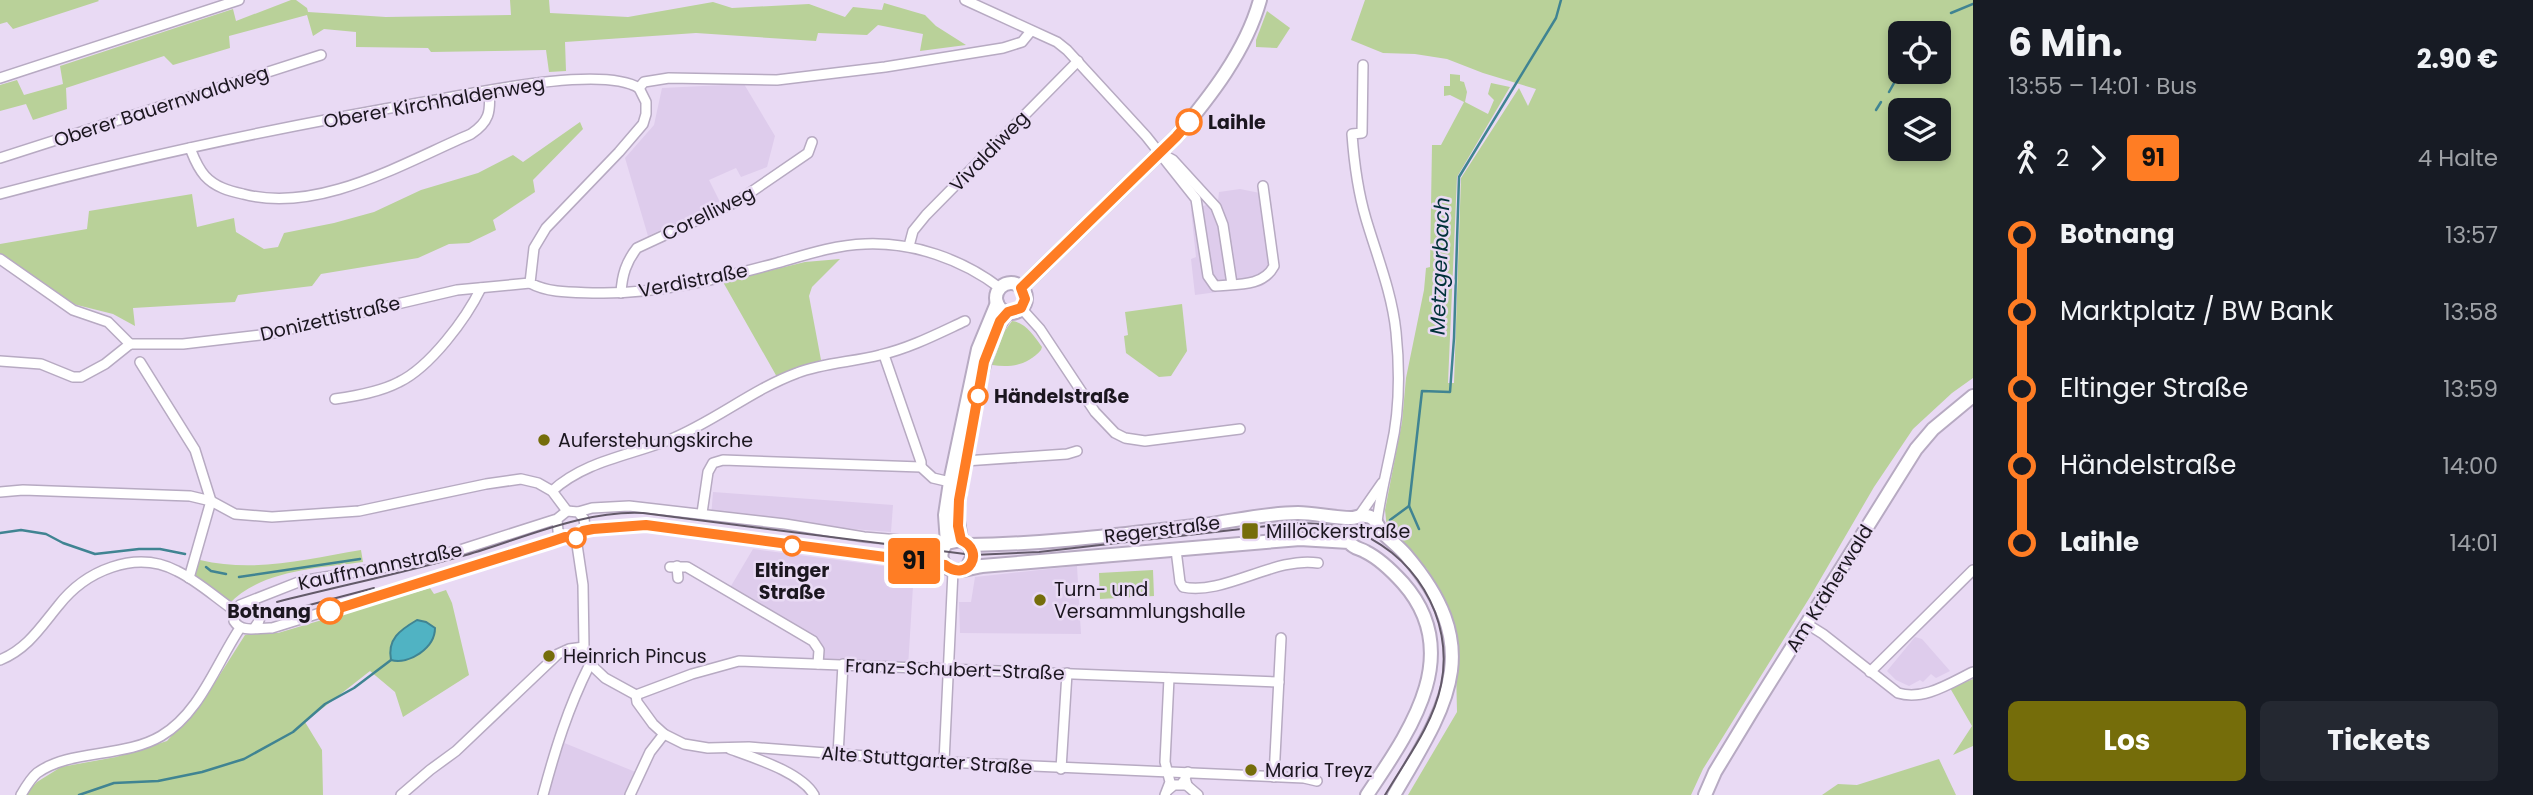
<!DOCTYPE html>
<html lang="de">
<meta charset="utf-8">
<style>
body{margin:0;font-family:Poppins,sans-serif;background:#242831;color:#f1f3f6;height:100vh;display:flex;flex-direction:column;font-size:26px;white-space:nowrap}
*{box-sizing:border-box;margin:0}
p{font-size:23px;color:#9ea1a6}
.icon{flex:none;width:38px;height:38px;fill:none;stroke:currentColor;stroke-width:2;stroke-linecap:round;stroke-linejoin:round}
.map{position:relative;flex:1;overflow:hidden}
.panel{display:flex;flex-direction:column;background:#171b24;width:560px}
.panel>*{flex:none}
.badge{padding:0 14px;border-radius:5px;font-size:24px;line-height:46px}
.buttons{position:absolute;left:1888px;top:21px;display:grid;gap:14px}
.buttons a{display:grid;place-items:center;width:63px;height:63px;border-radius:10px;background:#171b24;box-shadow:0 4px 10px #0003;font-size:35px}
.map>.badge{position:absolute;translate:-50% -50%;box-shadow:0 0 0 4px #fff}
.legs{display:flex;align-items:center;gap:10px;height:77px;padding:0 35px;font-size:23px}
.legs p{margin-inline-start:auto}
.head{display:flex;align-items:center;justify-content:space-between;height:119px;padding:0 35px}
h1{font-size:38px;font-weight:700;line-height:52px}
.cta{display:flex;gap:14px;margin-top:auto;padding:14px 35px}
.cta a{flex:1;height:80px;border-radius:10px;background:#756d0a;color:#fff;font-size:28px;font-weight:700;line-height:80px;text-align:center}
.cta a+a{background:#242831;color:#f1f3f6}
ul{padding:0 35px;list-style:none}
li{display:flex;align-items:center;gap:24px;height:77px;font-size:26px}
li i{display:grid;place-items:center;width:10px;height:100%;margin:0 9px;background:currentColor}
li i::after{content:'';width:18px;height:18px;margin:-9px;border:5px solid;border-radius:50%;background:#171b24}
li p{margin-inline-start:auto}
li:first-child i{background:linear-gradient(#0000 50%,currentColor 0)}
li:last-child i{background:linear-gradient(currentColor 50%,#0000 0)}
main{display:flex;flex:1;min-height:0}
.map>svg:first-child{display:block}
</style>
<main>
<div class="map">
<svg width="1973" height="795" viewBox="0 0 1973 795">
<rect width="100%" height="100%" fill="#e9daf4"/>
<g fill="#deccec">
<path d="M 744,84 L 775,136 L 767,167 L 741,177 L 736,168 L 709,180 L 720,202 L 648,236 L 625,158 L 654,125 L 662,88 Z"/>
<path d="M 1240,189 L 1270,195 L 1278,266 L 1273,278 L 1262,286 L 1195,295 L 1191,259 L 1196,257 L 1191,210 L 1218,201 L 1219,192 Z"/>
<path d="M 713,492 L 893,505 L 891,532 L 711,518 Z"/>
<path d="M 753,549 L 914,570 L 908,667 L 818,664 L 819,650 L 728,591 Z"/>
<path d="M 1077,566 L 1081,634 L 960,633 L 959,602 L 971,602 L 975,577 Z"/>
<path d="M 1915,637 L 1922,639 L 1950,671 L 1936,678 L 1931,674 L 1923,682 L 1920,680 L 1909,686 L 1896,680 L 1887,671 Z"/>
<path d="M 557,740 L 638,773 L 630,795 L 543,795 Z"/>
</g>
<g fill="#b9d199" fill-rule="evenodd">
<path d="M 0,0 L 98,0 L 99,1 L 13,29 L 7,22 L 0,24 Z"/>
<path d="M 291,0 L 296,0 L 307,8 L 308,12 L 386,17 L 511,15 L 510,0 L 549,0 L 550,13 L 628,17 L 713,2 L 732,8 L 809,4 L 845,17 L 853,7 L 882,10 L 884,3 L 925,15 L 936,26 L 966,45 L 920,51 L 923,34 L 878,25 L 867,35 L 818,33 L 816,41 L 696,33 L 565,42 L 566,71 L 549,72 L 546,50 L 431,52 L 428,48 L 356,47 L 356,32 L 324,29 L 313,36 L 307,15 L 229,36 L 230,48 L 173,65 L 164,56 L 66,88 L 67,109 L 33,120 L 26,104 L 0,111 L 0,85 L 17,80 L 24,95 L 63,84 L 60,66 L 233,9 L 236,21 Z"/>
<path d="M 1365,0 L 1973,0 L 1973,378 L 1952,393 L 1913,429 L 1874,487 L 1810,597 L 1703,769 L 1691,795 L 1408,795 L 1457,712 L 1455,626 L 1427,569 L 1387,528 L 1385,510 L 1402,422 L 1406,378 L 1424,290 L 1426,268 L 1430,267 L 1432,145 L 1441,145 L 1464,102 L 1450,95 L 1444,96 L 1444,86 L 1450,86 L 1450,74 L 1460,75 L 1460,81 L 1464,82 L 1467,92 L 1465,102 L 1488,114 L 1494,100 L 1488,94 L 1491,83 L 1510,87 L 1457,177 L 1448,383 L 1454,383 L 1461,178 L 1519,88 L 1528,106 L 1536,89 L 1483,73 L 1447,59 L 1415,54 L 1383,53 L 1351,40 ZM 1900,33 L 1939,33 L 1939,72 L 1900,72 ZM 1900,110 L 1939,110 L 1939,149 L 1900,149 Z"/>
<path d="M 1267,11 L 1290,28 L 1277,48 L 1256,47 L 1256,40 Z"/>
<path d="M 580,122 L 583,129 L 533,180 L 535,192 L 493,220 L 496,230 L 469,243 L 449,244 L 418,258 L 321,274 L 312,286 L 238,295 L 235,302 L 133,308 L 135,326 L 113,314 L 69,303 L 0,254 L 0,244 L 87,229 L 89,211 L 192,194 L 197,227 L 234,218 L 236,232 L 264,249 L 278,247 L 284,233 L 334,223 L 374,212 L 421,190 L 478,173 L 513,155 L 523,162 Z"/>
<path d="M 840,259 L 812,287 L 809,296 L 821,360 L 777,377 L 723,282 L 805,262 Z"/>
<path d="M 1182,304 L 1187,351 L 1171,376 L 1159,377 L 1126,353 L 1124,336 L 1128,335 L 1125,312 Z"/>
<path d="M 1012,321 C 1025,322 1035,337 1042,347 L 1041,350 C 1028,365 1011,368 992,365 L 1004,332 Z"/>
<path d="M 361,550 L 363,562 C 320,568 260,570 229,604 L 194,578 L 200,560 C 255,573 307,559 361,550 Z"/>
<path d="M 1153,570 L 1154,596 L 1100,599 L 1099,573 Z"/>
<path d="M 430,588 L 434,594 L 446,590 L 452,603 L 469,675 L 403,717 L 395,692 L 370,671 L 305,722 L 322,750 L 323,795 L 24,795 L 37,782 L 61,767 L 116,757 L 167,741 L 205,698 L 245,635 L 256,632 L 278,633 Z"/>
<path d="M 1973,679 L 1973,746 L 1953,755 L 1972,726 L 1950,688 Z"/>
<path d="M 1939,759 L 1956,795 L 1822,795 L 1838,784 L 1857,785 Z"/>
</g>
<path fill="#50b3c3" stroke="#408492" stroke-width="2" d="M 417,620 L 426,622 L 435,628 C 435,648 409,665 391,660 C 387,639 400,630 417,620 Z"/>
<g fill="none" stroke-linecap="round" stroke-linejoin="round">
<g stroke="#408492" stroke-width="2.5">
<path d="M 1951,13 L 1973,4"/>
<path d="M 1889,92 L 1894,83"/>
<path d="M 1876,110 L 1881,102"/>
<path d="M 1390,520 L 1409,506"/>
<path d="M 1419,529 L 1409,506 L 1422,391 L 1450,392 L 1454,338 L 1459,177 L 1556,18 L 1561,0"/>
<path d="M 0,533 L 21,530 L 46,534 L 63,543 L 95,554 L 139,549 L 160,549 L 185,554"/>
<path d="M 206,567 L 211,571 L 226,574"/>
<path d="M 239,577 L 360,559"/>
<path d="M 79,795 L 114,783 L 158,781 L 202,772 L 244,759 L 293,732 L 325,704 L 354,688 L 391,660"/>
</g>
<defs>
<g id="minor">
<path d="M 965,0 L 1057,42 L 1067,50 L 1146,136 L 1196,199 L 1208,276 L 1215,286 C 1237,284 1263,287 1274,266 L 1263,186"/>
<path d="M 1363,65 L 1362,133 L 1352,134 C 1354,162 1358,192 1366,219 C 1377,256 1392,293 1396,332 C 1400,371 1400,410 1391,449 C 1386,474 1380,497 1377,522"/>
<path d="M 0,78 L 239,0"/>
<path d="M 639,88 L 646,102 L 646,114 L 643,124 L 619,152 L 546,228 L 534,248 L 530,283 C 550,294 576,292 598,293 C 659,294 718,279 777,263 C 805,255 835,245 865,244 C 913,242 962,259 1000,288"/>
<path d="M 639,88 L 644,82 L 669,78 L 777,80 L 885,67 L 1003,48 L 1022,42 L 1031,31"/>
<path d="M 190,148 C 194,158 197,167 205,176 C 215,187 229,191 243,194 C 319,214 403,163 471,134 C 489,122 491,112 489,91"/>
<path d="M 1160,153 L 1173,160 L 1216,207 L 1223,225 L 1232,284"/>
<path d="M 0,158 L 321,55"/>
<path d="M 0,194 C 141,156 285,126 430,101 C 474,93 602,65 639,88"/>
<path d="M 909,246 L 913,231 L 926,215 L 1078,61"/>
<path d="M 0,259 L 73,310 L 108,322 L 130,344"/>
<path d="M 621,293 C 622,275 626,262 637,248 L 738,201 L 808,153 L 812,142"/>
<path d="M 1021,308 L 1040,329 L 1095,412 L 1115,433 L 1125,438 L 1145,441 L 1240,429"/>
<path d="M 130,344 L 183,344 L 269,334 L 457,290 L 530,283"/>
<path d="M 884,355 L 921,462 L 921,467"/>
<path d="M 0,361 L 41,364 L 73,377 L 81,377 L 105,364 L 130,344"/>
<path d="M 140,362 L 195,450 L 211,501 L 189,578"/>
<path d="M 335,399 C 356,396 380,392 399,382 C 430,367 466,319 481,288"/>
<path d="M 965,461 L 1067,454 L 1077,451"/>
<path d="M 552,491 C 585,461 628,456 669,440 C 714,422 751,390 797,373 C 822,363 853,362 880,355 C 910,348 937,334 965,321"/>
<path d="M 0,492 L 23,490 L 190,496 L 211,501 L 235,514 L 272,517 L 359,511 L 486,484 L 521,479 L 538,483 L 552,491 L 567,511"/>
<path d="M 578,512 L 592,508 L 629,506 L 785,524 L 864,537 L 946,544"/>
<path d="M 702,513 L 708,472 L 713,463 L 723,460 L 921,467 L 933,478 L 950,482"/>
<path d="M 1359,516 L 1382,483"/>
<path d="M 557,519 L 460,550 L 392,566 L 301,581 L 240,605 L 235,611 L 234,621 C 242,634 259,627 272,628 L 564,537 L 576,538 L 585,527 L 584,519 L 578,512 L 567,511 L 557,519 L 558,531 L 564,537"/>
<path d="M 583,531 L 605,527 L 646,525 L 945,565"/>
<path d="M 576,538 L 583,585 L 584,647 L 586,660 L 605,678 L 636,695"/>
<path d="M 1176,550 L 1180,582 L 1183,587 C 1223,596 1275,556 1318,563"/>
<path d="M 677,566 L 678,578"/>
<path d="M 670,567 L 687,567 L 813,641 L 819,650 L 818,664"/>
<path d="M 246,604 C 259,606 264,617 255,627"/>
<path d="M 1807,624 L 1823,634 L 1898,693 C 1924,701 1950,683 1973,672"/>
<path d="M 0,660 C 27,649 40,628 58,606 C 85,571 135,549 177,571 C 198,581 216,598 235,611"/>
<path d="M 1870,672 L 1973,570"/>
<path d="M 636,695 L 637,702 L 653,724 L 664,734 L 684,744 L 708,748 L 749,747 L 944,762 L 1304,778 L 1317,781"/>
<path d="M 636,695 L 692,674 L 739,661 L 1279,682"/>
<path d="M 730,749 C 754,758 801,772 814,795"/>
<path d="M 838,755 L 843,664"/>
<path d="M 944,762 L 953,571"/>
<path d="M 1061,769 L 1067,673"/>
<path d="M 1274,777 L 1281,638"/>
<path d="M 1183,782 L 1198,795"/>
<path d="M 1168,790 L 1174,785 L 1187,785 L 1185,778 L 1188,772"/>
<path d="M 21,795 C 25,788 31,778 37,773 C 70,749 124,758 161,736 C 200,713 216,664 240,628"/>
<path d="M 401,795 L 430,770 L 456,751 L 558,654 L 569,649 L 584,647"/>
<path d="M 543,795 C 555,750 568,708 589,666"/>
<path d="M 630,795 L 650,752 L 664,734"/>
<path d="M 1165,795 L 1170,782 L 1165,762 L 1169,678"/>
</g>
<g id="secondary">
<circle cx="1011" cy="298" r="15"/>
<path d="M 1021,288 L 1176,137 C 1210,97 1246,51 1260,0"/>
<path d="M 961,540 L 957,515 L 959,500 C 966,456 979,343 1008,312"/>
<path d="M 947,543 L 945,515 L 950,482 L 978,349 L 997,303"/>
<path d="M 969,545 C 1049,544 1124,534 1203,525 C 1234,521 1266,513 1298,513 C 1315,513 1333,518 1351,518 C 1356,518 1360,515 1366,516 C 1377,517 1377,527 1383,533 C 1391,541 1399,547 1406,555 C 1486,649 1448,703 1394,795"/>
<path d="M 967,568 L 973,555 L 969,545 L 961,540 L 947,543 C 943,548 940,553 942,559 C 947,578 969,568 982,566 L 1300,539 L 1349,542 C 1354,549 1360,548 1366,552 C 1380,559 1393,572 1403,583 C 1466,654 1409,732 1367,795"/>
<path d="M 1705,795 L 1715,772 L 1752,711 L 1916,449 L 1933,429 L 1973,396"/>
</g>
</defs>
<use href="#minor" stroke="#b7aac2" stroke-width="12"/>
<use href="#secondary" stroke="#b7aac2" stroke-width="16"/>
<use href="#minor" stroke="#fff" stroke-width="9"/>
<use href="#secondary" stroke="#fff" stroke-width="12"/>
<g stroke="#635a69" stroke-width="2">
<path d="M 277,602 C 340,586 403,573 466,555 C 522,539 583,510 643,513 L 973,555 L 1039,552 L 1295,523 C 1313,523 1331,524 1348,529 C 1413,550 1455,618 1441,685 C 1433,725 1405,761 1385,795"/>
<path d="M 279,613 L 374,588"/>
</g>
</g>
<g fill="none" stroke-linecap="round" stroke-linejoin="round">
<defs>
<path id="line-1" d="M 330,611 L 550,542 L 565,537 L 576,538 L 583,531 L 593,529 L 646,525 L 945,565 C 968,583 986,551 961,540 L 958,526 L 959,500 L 984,362 L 1000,321 L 1008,312 L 1021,308 L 1025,299 L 1021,288 L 1176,137 L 1189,122"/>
</defs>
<use href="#line-1" stroke="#fff" stroke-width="16"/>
<use href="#line-1" stroke="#ff7d24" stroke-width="10"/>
</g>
<g fill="#fff" stroke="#ff7d24" stroke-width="3.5">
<circle cx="1189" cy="122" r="12"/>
<circle cx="978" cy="396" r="9"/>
<circle cx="576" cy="538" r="9"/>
<circle cx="792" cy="546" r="9"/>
<circle cx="330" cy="611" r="12"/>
</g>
<g fill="#756d0a" stroke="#e9daf4" stroke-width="2.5">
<circle cx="544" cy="440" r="7"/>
<rect x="1241" y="522" width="18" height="18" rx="3.5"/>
<circle cx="1040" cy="600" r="7"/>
<circle cx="549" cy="656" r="7"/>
<circle cx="1251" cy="770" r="7"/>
</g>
<g text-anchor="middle" stroke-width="5" stroke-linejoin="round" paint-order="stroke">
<g font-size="19" fill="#1b161f" stroke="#e9daf4">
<text transform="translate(434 102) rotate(-10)" y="7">Oberer Kirchhaldenweg</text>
<text transform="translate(161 106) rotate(-18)" y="7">Oberer Bauernwaldweg</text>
<text transform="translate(989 151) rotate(-46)" y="7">Vivaldiweg</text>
<text transform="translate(708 213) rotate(-26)" y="7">Corelliweg</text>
<text transform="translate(693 280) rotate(-11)" y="7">Verdistraße</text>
<text transform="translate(330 318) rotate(-13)" y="7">Donizettistraße</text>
<text transform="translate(1162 529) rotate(-7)" y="7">Regerstraße</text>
<text transform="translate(380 566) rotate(-12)" y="7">Kauffmannstraße</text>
<text transform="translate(1829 588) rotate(-58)" y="7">Am Kräherwald</text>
<text transform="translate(955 669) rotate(2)" y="7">Franz-Schubert-Straße</text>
<text transform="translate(927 760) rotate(4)" y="7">Alte Stuttgarter Straße</text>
</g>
<g font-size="19" font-weight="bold" fill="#1b161f" stroke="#e9daf4" text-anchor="start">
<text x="1208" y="129">Laihle</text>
<text x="994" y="403">Händelstraße</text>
<text x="792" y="577" text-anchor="middle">Eltinger<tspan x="792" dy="22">Straße</tspan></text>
<text x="311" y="618" text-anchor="end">Botnang</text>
</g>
<g font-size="19" fill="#1b161f" stroke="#e9daf4" text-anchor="start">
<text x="558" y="447">Auferstehungskirche</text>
<text x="1266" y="538">Millöckerstraße</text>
<text x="1054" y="596">Turn- und<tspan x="1054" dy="22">Versammlungshalle</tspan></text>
<text x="563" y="663">Heinrich Pincus</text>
<text x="1265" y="777">Maria Treyz</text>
</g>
<g font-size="21" font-style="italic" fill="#013239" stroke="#e9daf4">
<text transform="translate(1440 266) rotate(-88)" y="7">Metzgerbach</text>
</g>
</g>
</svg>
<div class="buttons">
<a><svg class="icon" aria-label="locate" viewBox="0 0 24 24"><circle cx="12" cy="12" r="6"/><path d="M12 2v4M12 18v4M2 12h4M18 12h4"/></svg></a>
<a><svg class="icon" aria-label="layers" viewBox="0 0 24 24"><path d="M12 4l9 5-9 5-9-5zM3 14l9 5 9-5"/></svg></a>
</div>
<b class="badge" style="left:914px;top:561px;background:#ff7d24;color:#111">91</b>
</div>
<section class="panel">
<div class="head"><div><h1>6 Min.</h1><p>13:55 – 14:01 · Bus</p></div><b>2.90 €</b></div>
<div class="legs"><svg class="icon" aria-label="walk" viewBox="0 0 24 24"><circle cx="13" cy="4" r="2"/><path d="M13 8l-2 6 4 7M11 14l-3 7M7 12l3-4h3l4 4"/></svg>2<svg class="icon" aria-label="forward" viewBox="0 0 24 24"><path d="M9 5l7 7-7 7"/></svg><b class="badge" style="background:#ff7d24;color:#111">91</b><p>4 Halte</p></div>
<ul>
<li><i style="color:#ff7d24"></i><b>Botnang</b><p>13:57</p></li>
<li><i style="color:#ff7d24"></i><span>Marktplatz / BW Bank</span><p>13:58</p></li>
<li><i style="color:#ff7d24"></i><span>Eltinger Straße</span><p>13:59</p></li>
<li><i style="color:#ff7d24"></i><span>Händelstraße</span><p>14:00</p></li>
<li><i style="color:#ff7d24"></i><b>Laihle</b><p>14:01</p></li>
</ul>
<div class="cta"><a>Los</a><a>Tickets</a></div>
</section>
</main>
